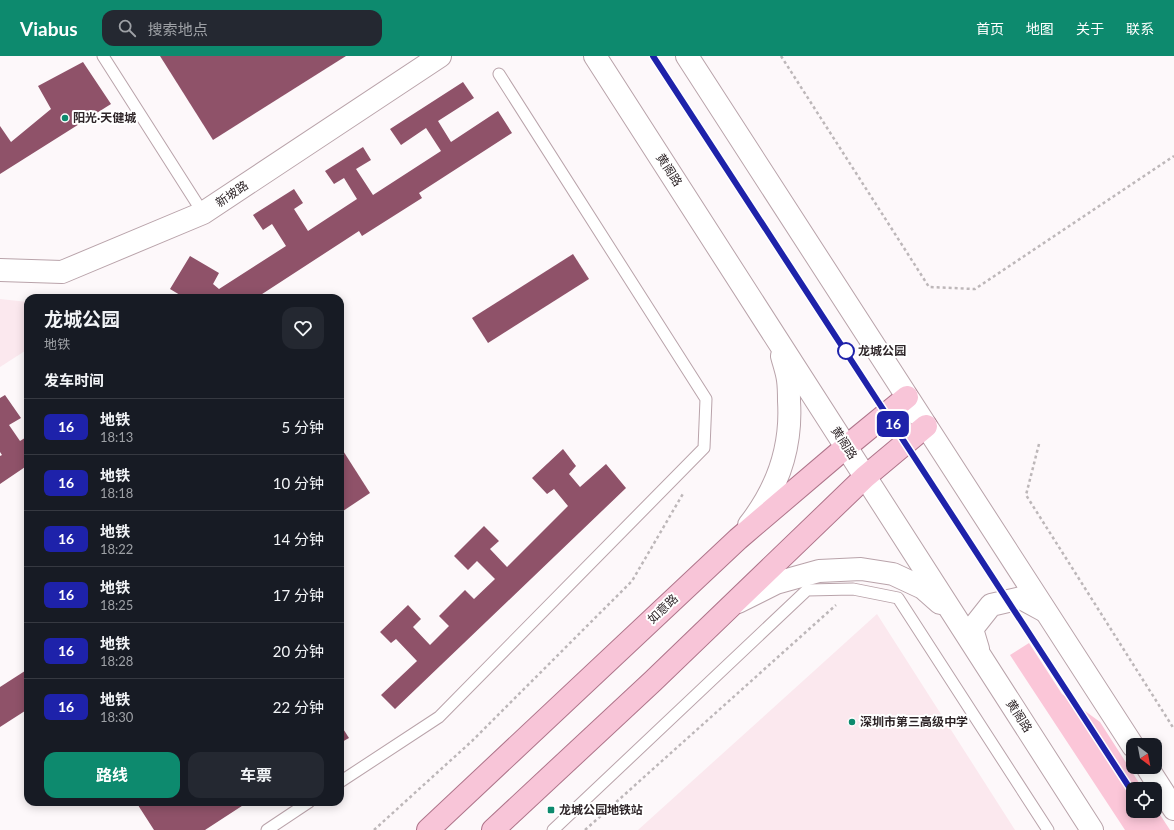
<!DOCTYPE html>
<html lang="zh">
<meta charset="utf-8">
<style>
body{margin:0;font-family:Lato,"Noto Sans SC",sans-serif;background:#242831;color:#f1f3f6;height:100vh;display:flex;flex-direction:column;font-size:15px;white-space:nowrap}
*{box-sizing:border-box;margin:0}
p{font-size:13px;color:#9ea1a6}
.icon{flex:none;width:22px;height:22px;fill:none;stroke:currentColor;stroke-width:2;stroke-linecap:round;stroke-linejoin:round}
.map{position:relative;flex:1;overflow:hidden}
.details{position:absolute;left:24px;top:238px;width:320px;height:512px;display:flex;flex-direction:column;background:#171b24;border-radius:12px;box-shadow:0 2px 10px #0003}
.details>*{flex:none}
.badge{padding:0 8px;border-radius:6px;font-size:14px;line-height:26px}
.needle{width:26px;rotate:148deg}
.buttons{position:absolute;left:1126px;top:682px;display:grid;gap:8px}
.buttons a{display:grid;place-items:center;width:36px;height:36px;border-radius:8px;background:#171b24;box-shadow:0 2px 10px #0003;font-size:20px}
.map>.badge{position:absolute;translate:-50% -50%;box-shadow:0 0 0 2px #fff}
h2{padding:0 20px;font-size:15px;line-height:36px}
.round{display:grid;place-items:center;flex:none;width:42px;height:42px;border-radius:12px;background:#242831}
.head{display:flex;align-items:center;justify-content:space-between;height:68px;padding:0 20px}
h1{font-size:19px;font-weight:700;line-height:30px}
.action{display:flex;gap:8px;margin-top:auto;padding:8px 20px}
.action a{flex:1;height:46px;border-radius:12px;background:#0d8a6e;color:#fff;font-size:16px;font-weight:700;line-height:46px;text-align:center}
.action a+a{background:#242831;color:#f1f3f6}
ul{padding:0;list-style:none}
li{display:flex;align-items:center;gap:12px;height:56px;padding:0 20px;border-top:1px solid #363941}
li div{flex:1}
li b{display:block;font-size:15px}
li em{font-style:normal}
li .badge{min-width:44px;font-weight:700;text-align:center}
header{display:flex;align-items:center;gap:24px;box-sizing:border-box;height:56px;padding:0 20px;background:#0d8a6e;color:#fff}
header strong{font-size:19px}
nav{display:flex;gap:22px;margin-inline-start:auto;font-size:14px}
.search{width:280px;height:36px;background:#242831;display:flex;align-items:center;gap:10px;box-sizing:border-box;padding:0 14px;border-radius:12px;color:#9ea1a6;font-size:15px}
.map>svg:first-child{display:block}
</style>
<header>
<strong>Viabus</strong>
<div class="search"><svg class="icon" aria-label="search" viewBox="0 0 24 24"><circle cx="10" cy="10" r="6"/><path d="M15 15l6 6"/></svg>搜索地点</div>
<nav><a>首页</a><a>地图</a><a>关于</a><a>联系</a></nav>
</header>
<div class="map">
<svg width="1174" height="774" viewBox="0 0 1174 774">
<rect width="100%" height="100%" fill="#fdf8fa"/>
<g fill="#fbe8ee">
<path d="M 0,243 L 28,246 L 28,293 L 0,311 Z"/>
<path d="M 877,558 L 1015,774 L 638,774 Z"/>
</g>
<path fill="#fbc6d8" d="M 1029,587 L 1062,638 L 1100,666 L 1143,733 L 1133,733 L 1133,755 L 1155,755 L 1155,751 L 1170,774 L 1125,774 L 1010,599 Z"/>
<g fill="#8f5269">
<path d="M 160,0 L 346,0 L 213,84 Z"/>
<path d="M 83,6 L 111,48 L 0,118 L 0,70 L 11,86 L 51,53 L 38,30 Z"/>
<path d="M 463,26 L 474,42 L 438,65 L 451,86 L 498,55 L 512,77 L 419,137 L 422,142 L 362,180 L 359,175 L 256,242 L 185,242 L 170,233 L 190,200 L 219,217 L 213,228 L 219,233 L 286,190 L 272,168 L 263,174 L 253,159 L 294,133 L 303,147 L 294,153 L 308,175 L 357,143 L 344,122 L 334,128 L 325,115 L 363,91 L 371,104 L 356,113 L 373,139 L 441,95 L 426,72 L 401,89 L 390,73 Z"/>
<path d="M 573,198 L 589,223 L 488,287 L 472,262 Z"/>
<path d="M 5,339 L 21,362 L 9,369 L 20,385 L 28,380 L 28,409 L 0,428 L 0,400 L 2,399 L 0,396 L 0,342 Z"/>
<path d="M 340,390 L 370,437 L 340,457 Z"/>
<path d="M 563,393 L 576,410 L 569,418 L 580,431 L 606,408 L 626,432 L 395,653 L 381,639 L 417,605 L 396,583 L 391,587 L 380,576 L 408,549 L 421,563 L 413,571 L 430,589 L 449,570 L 439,560 L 465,534 L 474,543 L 495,523 L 477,505 L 468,514 L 454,500 L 484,470 L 499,485 L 490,493 L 507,511 L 568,450 L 554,433 L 547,438 L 532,422 Z"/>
<path d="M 28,613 L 28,653 L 0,671 L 0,631 Z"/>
<path d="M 340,668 L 349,682 L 340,687 Z"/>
<path d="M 136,746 L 182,746 L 185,750 L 191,746 L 248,746 L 205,774 L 154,774 Z"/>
</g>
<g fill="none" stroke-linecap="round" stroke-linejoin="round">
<defs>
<g id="service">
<path d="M 103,0 L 203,157"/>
<path d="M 340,726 L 439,661 L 704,392 L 706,343 L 499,18"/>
<path d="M 267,774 L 309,746"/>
<path d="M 553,774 L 807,534 L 853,533 L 898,542 L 1048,774"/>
</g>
<path id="minor" d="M 0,214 L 62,216 L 203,157 L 440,0"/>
<g id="secondary">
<path d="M 595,0 L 1092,774"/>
<path d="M 687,0 L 1133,690"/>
<path d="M 749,469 C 778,432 792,392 789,345 C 789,338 789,331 788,324 C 787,316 784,308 782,300"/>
<path d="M 738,546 L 776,527 L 819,515 L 861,513 L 893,518 L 923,532 L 940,547"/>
<path d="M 978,593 L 972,573 L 991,549 L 1021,542 L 1045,555"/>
<path d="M 1147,711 L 1174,753"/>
</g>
<g id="primary">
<path d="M 428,774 L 738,483 L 846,391 L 907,341"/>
<path d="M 493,774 L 653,625 L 865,421 L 926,370"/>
</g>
</defs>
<use href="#service" stroke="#b9a3aa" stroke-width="13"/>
<use href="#minor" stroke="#b9a3aa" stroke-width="24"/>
<use href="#secondary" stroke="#b9a3aa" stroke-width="24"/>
<use href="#primary" stroke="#ae748a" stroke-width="24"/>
<g stroke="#bdb7b9" stroke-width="2.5" stroke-dasharray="3 3" stroke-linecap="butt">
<path d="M 781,0 L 929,231 L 975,233 L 1174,100"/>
<path d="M 1039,388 L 1026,439 L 1174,673"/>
<path d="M 374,774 L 472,685 L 632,525 L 684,436"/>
<path d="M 585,774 L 836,549"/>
</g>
<use href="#service" stroke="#fff" stroke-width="11"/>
<use href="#minor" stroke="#fff" stroke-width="22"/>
<use href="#secondary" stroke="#fff" stroke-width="22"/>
<use href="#primary" stroke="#f8c5d8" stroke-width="22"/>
</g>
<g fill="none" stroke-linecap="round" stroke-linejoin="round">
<defs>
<path id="line" d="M 653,0 L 1133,737"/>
</defs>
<use href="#line" stroke="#fff" stroke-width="9"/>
<use href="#line" stroke="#1e22aa" stroke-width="6"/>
</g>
<g fill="#0d8a6e" stroke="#fff" stroke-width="1.5">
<circle cx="65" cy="62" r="4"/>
<circle cx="852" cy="666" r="4"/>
<rect x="547" y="750" width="8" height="8" rx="2"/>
</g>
<circle fill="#fff" stroke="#1e22aa" stroke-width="2" cx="846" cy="295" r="8"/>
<g text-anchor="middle" stroke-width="4" stroke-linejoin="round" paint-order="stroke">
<g font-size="12" font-weight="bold" fill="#2e2528" stroke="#fff" text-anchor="start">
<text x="73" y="66">阳光·天健城</text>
<text x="860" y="670">深圳市第三高级中学</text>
<text x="559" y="758">龙城公园地铁站</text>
</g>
<g font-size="12" fill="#2e2528" stroke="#fff">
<text transform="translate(669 114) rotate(57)" y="4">黄阁路</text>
<text transform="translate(232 138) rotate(-34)" y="4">新坡路</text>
<text transform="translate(844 387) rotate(57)" y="4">黄阁路</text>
<text transform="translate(663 553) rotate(-43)" y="4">如意路</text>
<text transform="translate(1019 660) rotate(57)" y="4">黄阁路</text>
</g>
<g font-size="12" font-weight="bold" fill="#2e2528" stroke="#fff" text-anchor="start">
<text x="858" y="299">龙城公园</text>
</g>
</g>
</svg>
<div class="buttons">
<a><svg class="needle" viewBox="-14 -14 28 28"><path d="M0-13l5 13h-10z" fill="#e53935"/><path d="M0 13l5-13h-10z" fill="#9ea1a6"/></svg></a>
<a><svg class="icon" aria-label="locate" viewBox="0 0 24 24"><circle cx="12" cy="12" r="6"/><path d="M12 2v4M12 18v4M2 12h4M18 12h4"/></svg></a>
</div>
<b class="badge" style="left:893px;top:368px;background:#1e22aa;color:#fff">16</b>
<section class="details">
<div class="head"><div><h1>龙城公园</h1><p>地铁</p></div><a class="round"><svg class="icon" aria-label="heart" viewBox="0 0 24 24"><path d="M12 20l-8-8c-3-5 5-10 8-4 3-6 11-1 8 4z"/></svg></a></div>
<h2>发车时间</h2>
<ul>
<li><span class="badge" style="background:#1e22aa;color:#fff">16</span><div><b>地铁</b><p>18:13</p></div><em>5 分钟</em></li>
<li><span class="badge" style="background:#1e22aa;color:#fff">16</span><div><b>地铁</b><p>18:18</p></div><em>10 分钟</em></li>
<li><span class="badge" style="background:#1e22aa;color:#fff">16</span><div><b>地铁</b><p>18:22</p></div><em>14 分钟</em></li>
<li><span class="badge" style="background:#1e22aa;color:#fff">16</span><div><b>地铁</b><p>18:25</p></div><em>17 分钟</em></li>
<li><span class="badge" style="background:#1e22aa;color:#fff">16</span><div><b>地铁</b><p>18:28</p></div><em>20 分钟</em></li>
<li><span class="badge" style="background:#1e22aa;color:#fff">16</span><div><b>地铁</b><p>18:30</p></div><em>22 分钟</em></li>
</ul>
<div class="action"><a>路线</a><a>车票</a></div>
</section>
</div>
